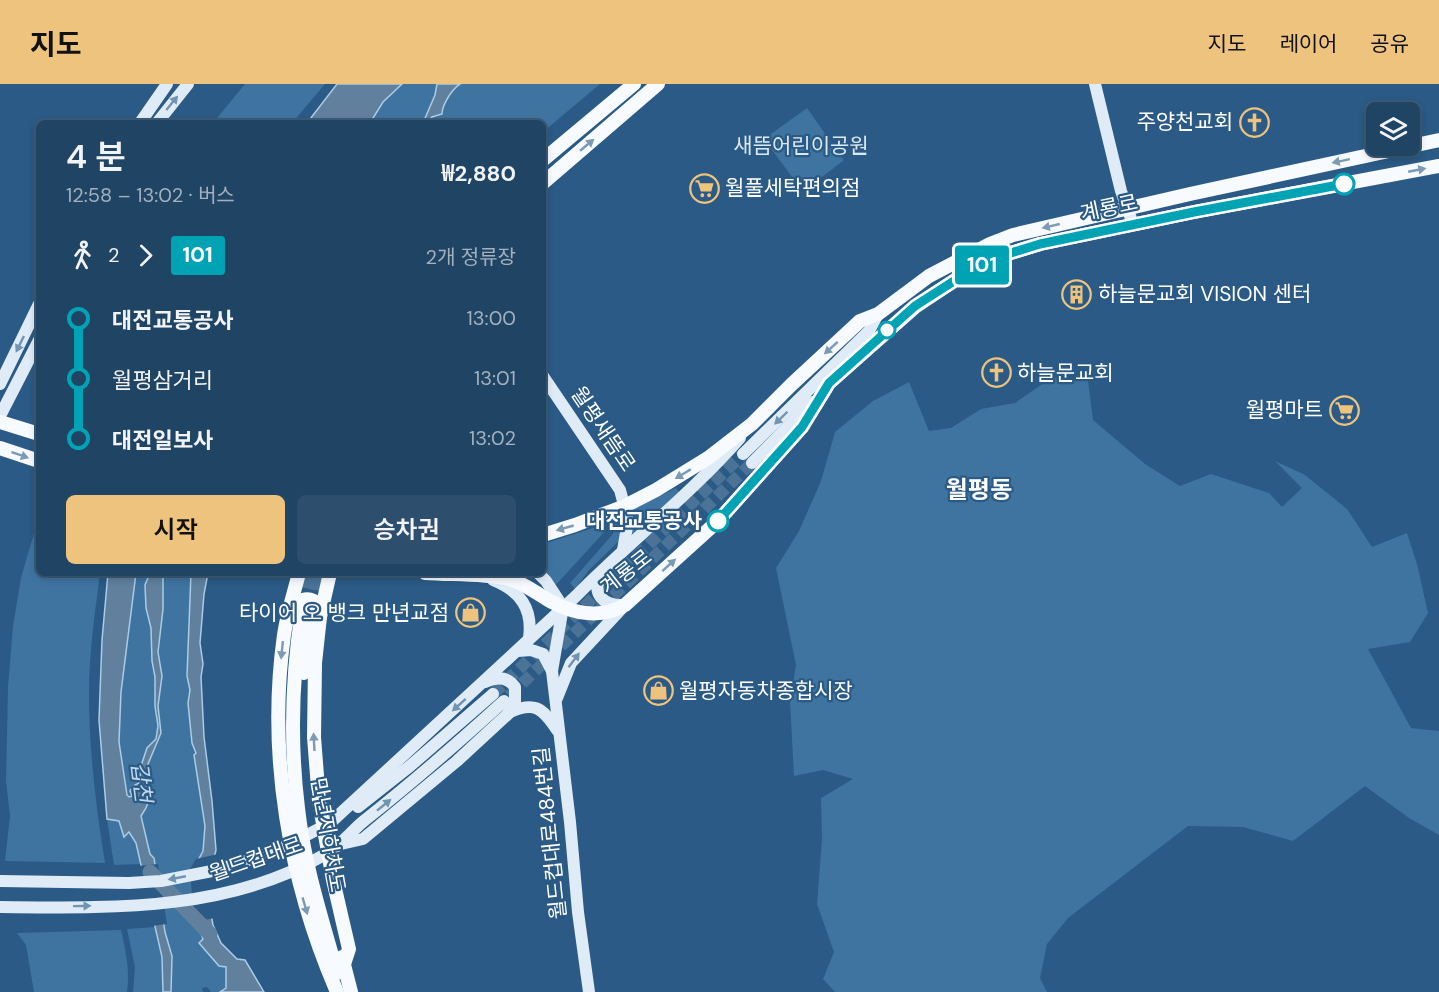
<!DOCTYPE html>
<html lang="ko">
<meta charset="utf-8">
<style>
body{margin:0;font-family:"DM Sans","Noto Sans KR",sans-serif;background:#2d4e6d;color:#f1f3f6;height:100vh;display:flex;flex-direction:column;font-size:22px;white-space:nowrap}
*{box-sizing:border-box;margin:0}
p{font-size:20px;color:#a2b0bf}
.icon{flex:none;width:33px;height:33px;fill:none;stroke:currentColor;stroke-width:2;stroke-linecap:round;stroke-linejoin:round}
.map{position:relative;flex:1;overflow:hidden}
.details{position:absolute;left:36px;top:36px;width:510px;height:456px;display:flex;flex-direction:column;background:#204464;border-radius:9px;box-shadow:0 3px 9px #0003,0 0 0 2px #3d5c78}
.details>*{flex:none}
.badge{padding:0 12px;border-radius:4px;font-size:21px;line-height:39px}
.buttons{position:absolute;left:1366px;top:18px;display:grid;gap:12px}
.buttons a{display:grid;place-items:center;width:54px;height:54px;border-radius:9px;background:#204464;box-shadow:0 3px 9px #0003,0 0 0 2px #3d5c78;font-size:30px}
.map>.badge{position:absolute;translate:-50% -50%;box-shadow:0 0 0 3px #fff}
.legs{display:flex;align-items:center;gap:9px;height:66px;padding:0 30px;font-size:20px}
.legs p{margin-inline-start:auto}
.overview{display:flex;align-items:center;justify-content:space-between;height:102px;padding:0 30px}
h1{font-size:33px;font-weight:600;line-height:45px}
.action{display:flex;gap:12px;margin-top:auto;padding:12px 30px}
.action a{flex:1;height:69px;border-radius:9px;background:#edc37d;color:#111;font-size:24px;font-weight:600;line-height:69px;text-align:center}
.action a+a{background:#2d4e6d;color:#f1f3f6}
ul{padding:0 30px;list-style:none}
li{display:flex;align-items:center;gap:21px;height:60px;font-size:22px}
li i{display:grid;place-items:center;width:9px;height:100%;margin:0 8px;background:currentColor}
li i::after{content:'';width:15px;height:15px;margin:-8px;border:4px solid;border-radius:50%;background:#204464}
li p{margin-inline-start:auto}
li:first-child i{background:linear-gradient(#0000 50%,currentColor 0)}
li:last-child i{background:linear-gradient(currentColor 50%,#0000 0)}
header{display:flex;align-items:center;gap:36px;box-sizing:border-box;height:84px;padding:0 30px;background:#edc37d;color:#111}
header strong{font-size:28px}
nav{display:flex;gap:33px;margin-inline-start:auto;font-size:21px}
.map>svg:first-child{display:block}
</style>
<header>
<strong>지도</strong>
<nav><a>지도</a><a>레이어</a><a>공유</a></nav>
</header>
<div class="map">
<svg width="1439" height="908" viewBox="0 0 1439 908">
<rect width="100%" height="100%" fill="#2a5a85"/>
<g fill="#3f74a1">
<path d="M 245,0 L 325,0 L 292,39 L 213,39 Z"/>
<path d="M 402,0 L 437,0 L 435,11 L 423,39 L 370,39 L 383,18 Z"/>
<path d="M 460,0 L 600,0 L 543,48 L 543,39 L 428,39 L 432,33 L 438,32 L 454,5 Z"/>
<path d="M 807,24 L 843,75 L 843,77 L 807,104 L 798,101 L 764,55 Z"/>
<path d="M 1051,294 L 1088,297 L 1093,336 L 1145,380 L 1180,402 L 1211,390 L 1269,409 L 1282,423 L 1302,404 L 1275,377 L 1305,391 L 1347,425 L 1372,463 L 1407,449 L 1417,480 L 1428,529 L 1410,558 L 1368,565 L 1411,644 L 1439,647 L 1439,751 L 1409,734 L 1365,702 L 1293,757 L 1243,743 L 1188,742 L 1068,834 L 1047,860 L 1040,894 L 1047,908 L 835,908 L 823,895 L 834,868 L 817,820 L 822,755 L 821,714 L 853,695 L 823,686 L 794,692 L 790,618 L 796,581 L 776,484 L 799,447 L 821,397 L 835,348 L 873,317 L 909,298 L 929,347 L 951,344 L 981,325 L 1015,319 Z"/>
<path d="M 676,404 L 679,408 L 633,451 L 629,451 L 630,427 Z"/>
<path d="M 621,433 L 624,434 L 621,455 L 589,486 L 575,505 L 570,499 L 613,450 L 614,437 Z"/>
<path d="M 606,440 L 606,446 L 554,503 L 543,489 L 543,460 Z"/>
<path d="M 39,441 L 39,489 L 100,489 C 95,529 89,569 89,609 C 89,666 96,723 105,779 L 5,777 L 10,732 L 6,697 L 8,603 L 13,542 L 21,494 L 35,446 Z"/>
<path d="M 136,489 L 150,489 L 145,501 L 146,524 L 151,544 L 152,577 L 155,593 L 155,622 L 158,642 L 156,655 L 147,664 L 142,679 L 139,699 L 132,712 L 129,713 L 127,711 L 119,658 L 121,608 Z"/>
<path d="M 163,489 L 191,489 L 187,592 L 190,606 L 188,619 L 192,659 L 196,670 L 194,671 L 205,742 L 203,767 L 193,786 L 201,848 L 211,871 L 219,882 L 226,883 L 226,904 L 220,908 L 211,908 L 207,903 L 202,904 L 203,908 L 171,908 L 172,872 L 165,848 L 154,774 L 150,770 L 141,732 L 146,724 L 149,713 L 146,709 L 148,680 L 161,649 L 158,622 L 162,592 L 158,568 L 163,525 Z"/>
<path d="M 107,735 L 119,737 L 125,753 L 129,748 L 136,759 L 141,780 L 114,781 Z"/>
<path d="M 155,843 L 162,873 L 163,908 L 133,908 L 135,883 L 127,845 Z"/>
<path d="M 121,846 C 126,868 130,886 127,908 L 34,908 L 26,861 L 17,849 Z"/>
</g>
<g fill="#60809e" stroke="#aacce7" stroke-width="1.5">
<path d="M 337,0 L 402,0 L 383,18 L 370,39 L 307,39 Z"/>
<path d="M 437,0 L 460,0 C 452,5 442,21 442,30 L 432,33 L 427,39 L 423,39 L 435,11 Z"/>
<path d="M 108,489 L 136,489 L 121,608 L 119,658 L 127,711 L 129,713 L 132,712 L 130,707 L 133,702 L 139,699 L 142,679 L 147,664 L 156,655 L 158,642 L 155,622 L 155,593 L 152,577 L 151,544 L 146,524 L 145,501 L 150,489 L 163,489 L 163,525 L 158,568 L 162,592 L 158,622 L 161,649 L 148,680 L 146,708 L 150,713 L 146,724 L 141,732 L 150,770 L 154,774 L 165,848 L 172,872 L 171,908 L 163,908 L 162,873 L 136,759 L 129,748 L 124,753 L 119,737 L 107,735 L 99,636 L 102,556 Z"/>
<path d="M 191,489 L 208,489 L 204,510 L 200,559 L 203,580 L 201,593 L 204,653 L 212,717 L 216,766 L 207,806 L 213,841 L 221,859 L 237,875 L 245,876 L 264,908 L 220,908 L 226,904 L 226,883 L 219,882 L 199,859 L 203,855 L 198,841 L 193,786 L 203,767 L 205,742 L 194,671 L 196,669 L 192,659 L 188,619 L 190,606 L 187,592 Z"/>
</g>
<g fill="#2a5a85">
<path d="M 218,770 L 210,806 L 215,834 L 194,838 L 190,785 L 196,775 Z"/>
<path d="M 158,780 L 167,840 L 152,842 L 138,782 Z"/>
</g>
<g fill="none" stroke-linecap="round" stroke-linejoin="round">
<path stroke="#60809e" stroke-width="15" d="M 150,788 L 210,850"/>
<g stroke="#4a7397" stroke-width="12" stroke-dasharray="12 6" stroke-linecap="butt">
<path d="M 493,610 L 743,370"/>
<path d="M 509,612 L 752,379"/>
</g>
<g stroke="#4a7397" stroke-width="14" stroke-dasharray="14 7" stroke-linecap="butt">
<path d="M 303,525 L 310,489"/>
<path d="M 313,527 L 319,489"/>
</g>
<g stroke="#dfebf7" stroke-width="12">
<path d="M 1095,0 L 1121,107 L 1133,140"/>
<path d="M 140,39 L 167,0"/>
<path d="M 157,39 L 188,0"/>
<path d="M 543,292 L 620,406 L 627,432 L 627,443 L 623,466"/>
<path d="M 0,300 L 39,220"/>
<path d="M 0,332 L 39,256"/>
<path d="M 743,370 L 869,247 L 878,230"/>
<path d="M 752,379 L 812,318"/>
<path d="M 538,489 L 546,497 L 563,523 L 552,587 L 570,738 L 578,828 L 589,908"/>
<path d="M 601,490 C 591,510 603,522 624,521"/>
<path d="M 493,496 C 520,507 533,524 529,554"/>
<path d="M 518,567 L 531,566 L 543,570 L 552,587"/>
<path d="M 557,614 L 571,579 L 625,521"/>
<path d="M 508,629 C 534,617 542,623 557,646"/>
<path d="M 358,723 L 410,682 L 493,610"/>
<path d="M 330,739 L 576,512 C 629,458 690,411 740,354"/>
<path d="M 341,760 L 363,755 L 457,677 L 508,630 L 515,620 L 515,603 C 507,592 496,593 485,598"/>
<path d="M 0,797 L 129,799 L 161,797 L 212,787 L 253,775 L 280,765 L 330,739"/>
<path d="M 0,823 C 109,824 226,828 324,771 C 341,762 351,747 365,736 C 413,698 459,658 504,617"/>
</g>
<g stroke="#f7fafe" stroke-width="14">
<path d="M 543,76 L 634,0"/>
<path d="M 543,99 L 658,0"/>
<path d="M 0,338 L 39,350"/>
<path d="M 0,364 L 39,377"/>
<path d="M 543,451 L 575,441 L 625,422 L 656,406 L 708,374 L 752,340 L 791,301 L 860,237 L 878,230 L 929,192 L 990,160 L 1013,151 L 1190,110 L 1439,56"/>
<path d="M 299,489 C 294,509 287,530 284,551 C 267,671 289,797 337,908"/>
<path d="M 330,489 L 320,533 L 315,579 L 314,653 L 319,717 L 333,796 L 349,865 L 344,880"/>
<path d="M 425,489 C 452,491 481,489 509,495 C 524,499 536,509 550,517 C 574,530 601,535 625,521 L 718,437 L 802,343 L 829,299 L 915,223 L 967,188 L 1001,172 L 1040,160 L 1194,128 L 1439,82"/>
<path d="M 302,527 C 292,592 290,659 298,724 C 304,780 322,835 337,889"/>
<path d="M 290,529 C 296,519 303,512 314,517 L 320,533"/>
<path d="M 304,589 L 311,540"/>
<path d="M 342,873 L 351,908"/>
</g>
</g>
<defs><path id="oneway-solid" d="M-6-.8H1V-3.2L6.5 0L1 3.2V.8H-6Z" transform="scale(1.5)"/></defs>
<g fill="#7294b3">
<use href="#oneway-solid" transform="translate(172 19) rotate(-51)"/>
<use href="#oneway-solid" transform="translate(20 260) rotate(116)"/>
<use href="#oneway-solid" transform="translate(781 334) rotate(136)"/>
<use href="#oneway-solid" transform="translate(574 576) rotate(-53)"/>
<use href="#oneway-solid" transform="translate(459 621) rotate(138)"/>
<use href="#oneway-solid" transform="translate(384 721) rotate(-39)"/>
<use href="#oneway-solid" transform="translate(177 794) rotate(169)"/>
<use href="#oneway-solid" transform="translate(82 822) rotate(-1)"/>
</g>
<g fill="#7c9ab5">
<use href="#oneway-solid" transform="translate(587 61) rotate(-40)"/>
<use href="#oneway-solid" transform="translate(1341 77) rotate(168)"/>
<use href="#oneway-solid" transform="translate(1417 86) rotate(-11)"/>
<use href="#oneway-solid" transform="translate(1051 142) rotate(167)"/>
<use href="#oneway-solid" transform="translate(831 264) rotate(138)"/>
<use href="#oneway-solid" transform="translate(20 371) rotate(19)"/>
<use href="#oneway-solid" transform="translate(683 390) rotate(149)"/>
<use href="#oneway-solid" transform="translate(565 444) rotate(164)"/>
<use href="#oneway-solid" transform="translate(669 481) rotate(-42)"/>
<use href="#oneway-solid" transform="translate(282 566) rotate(96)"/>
<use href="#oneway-solid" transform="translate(314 658) rotate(-93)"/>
<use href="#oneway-solid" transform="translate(305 822) rotate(74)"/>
</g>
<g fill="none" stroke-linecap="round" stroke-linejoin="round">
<defs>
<path id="line-1" d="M 718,437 L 802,343 L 829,299 L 915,222 L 968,188 L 1001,172 L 1040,160 L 1194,128 L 1344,100"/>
</defs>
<use href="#line-1" stroke="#fff" stroke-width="14"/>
<use href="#line-1" stroke="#00a3b4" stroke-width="9"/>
</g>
<defs>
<symbol id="church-ring" viewBox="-11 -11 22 22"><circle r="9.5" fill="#2a5a85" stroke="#edc37d" stroke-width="1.5"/><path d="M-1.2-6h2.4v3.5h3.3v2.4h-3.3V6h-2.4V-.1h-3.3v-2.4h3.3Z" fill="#edc37d"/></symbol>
<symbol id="supermarket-ring" viewBox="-11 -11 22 22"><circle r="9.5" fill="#2a5a85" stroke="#edc37d" stroke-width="1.5"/><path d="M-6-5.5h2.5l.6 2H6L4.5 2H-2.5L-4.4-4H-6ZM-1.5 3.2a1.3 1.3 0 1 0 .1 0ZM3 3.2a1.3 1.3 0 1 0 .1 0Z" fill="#edc37d"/></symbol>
<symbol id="building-ring" viewBox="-11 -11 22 22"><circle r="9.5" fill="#2a5a85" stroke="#edc37d" stroke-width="1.5"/><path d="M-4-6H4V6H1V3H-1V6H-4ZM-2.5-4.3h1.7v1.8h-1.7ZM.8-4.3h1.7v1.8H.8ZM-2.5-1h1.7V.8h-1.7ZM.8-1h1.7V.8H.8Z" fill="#edc37d"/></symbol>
<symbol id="shop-ring" viewBox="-11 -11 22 22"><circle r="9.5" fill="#2a5a85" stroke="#edc37d" stroke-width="1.5"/><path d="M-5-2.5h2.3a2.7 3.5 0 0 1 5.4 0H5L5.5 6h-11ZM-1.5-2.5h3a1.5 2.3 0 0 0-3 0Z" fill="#edc37d"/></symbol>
</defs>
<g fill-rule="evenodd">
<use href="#church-ring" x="1238" y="22" width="33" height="33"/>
<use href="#supermarket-ring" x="688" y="88" width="33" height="33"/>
<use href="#building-ring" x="1060" y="194" width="33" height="33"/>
<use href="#church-ring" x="980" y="272" width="33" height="33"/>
<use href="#supermarket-ring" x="1328" y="310" width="33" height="33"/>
<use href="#shop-ring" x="454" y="512" width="33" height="33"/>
<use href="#shop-ring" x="642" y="590" width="33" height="33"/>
</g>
<g fill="#fff" stroke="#00a3b4" stroke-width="3">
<circle cx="1344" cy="100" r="10"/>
<circle cx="887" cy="246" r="8"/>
<circle cx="718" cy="437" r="10"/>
</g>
<g text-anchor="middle" stroke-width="4.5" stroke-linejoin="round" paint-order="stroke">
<g font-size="21" fill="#fff" stroke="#2a5a85" text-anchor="start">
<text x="1233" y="45" text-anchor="end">주양천교회</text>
<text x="725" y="111">월풀세탁편의점</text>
<text x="1098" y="217">하늘문교회 VISION 센터</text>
<text x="1017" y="296">하늘문교회</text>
<text x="1323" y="333" text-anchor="end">월평마트</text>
<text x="449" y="536" text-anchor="end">타이어 오 뱅크 만년교점</text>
<text x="679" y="614">월평자동차종합시장</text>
</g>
<g font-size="21" fill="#d9e8f6" stroke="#2a5a85">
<text x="801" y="69">새뜸어린이공원</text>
</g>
<g font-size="21" fill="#fff" stroke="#2a5a85">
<text transform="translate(1109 124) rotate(-12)" y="7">계룡로</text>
<text transform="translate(603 345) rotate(56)" y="7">월평새뜸로</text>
<text transform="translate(626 488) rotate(-38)" y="7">계룡로</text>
<text transform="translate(550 749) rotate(-96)" y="7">월드컵대로484번길</text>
<text transform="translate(328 751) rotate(80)" y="7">만년지하차도</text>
<text transform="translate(256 775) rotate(-19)" y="7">월드컵대로</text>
</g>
<g font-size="21" font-weight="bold" fill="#fff" stroke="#2a5a85" text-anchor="end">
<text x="702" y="444">대전교통공사</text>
</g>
<g font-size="22" font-style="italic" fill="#c1daef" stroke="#2a5a85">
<text transform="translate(142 698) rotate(83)" y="8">갑천</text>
</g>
<g font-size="24" font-weight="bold" fill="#fff" stroke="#2a5a85">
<text x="979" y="414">월평동</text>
</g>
</g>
</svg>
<div class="buttons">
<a><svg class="icon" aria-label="layers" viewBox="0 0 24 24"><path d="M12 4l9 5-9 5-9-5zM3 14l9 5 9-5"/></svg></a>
</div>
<b class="badge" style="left:982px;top:181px;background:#00a3b4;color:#fff">101</b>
<section class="details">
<div class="overview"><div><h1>4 분</h1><p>12:58 – 13:02 · 버스</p></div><b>₩2,880</b></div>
<div class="legs"><svg class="icon" aria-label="walk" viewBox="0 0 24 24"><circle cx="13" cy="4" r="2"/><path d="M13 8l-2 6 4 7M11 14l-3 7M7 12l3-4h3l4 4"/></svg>2<svg class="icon" aria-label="forward" viewBox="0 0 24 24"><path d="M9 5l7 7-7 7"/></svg><b class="badge" style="background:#00a3b4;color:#fff">101</b><p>2개 정류장</p></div>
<ul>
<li><i style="color:#00a3b4"></i><b>대전교통공사</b><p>13:00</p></li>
<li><i style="color:#00a3b4"></i><span>월평삼거리</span><p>13:01</p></li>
<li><i style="color:#00a3b4"></i><b>대전일보사</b><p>13:02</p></li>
</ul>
<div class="action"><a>시작</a><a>승차권</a></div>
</section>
</div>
